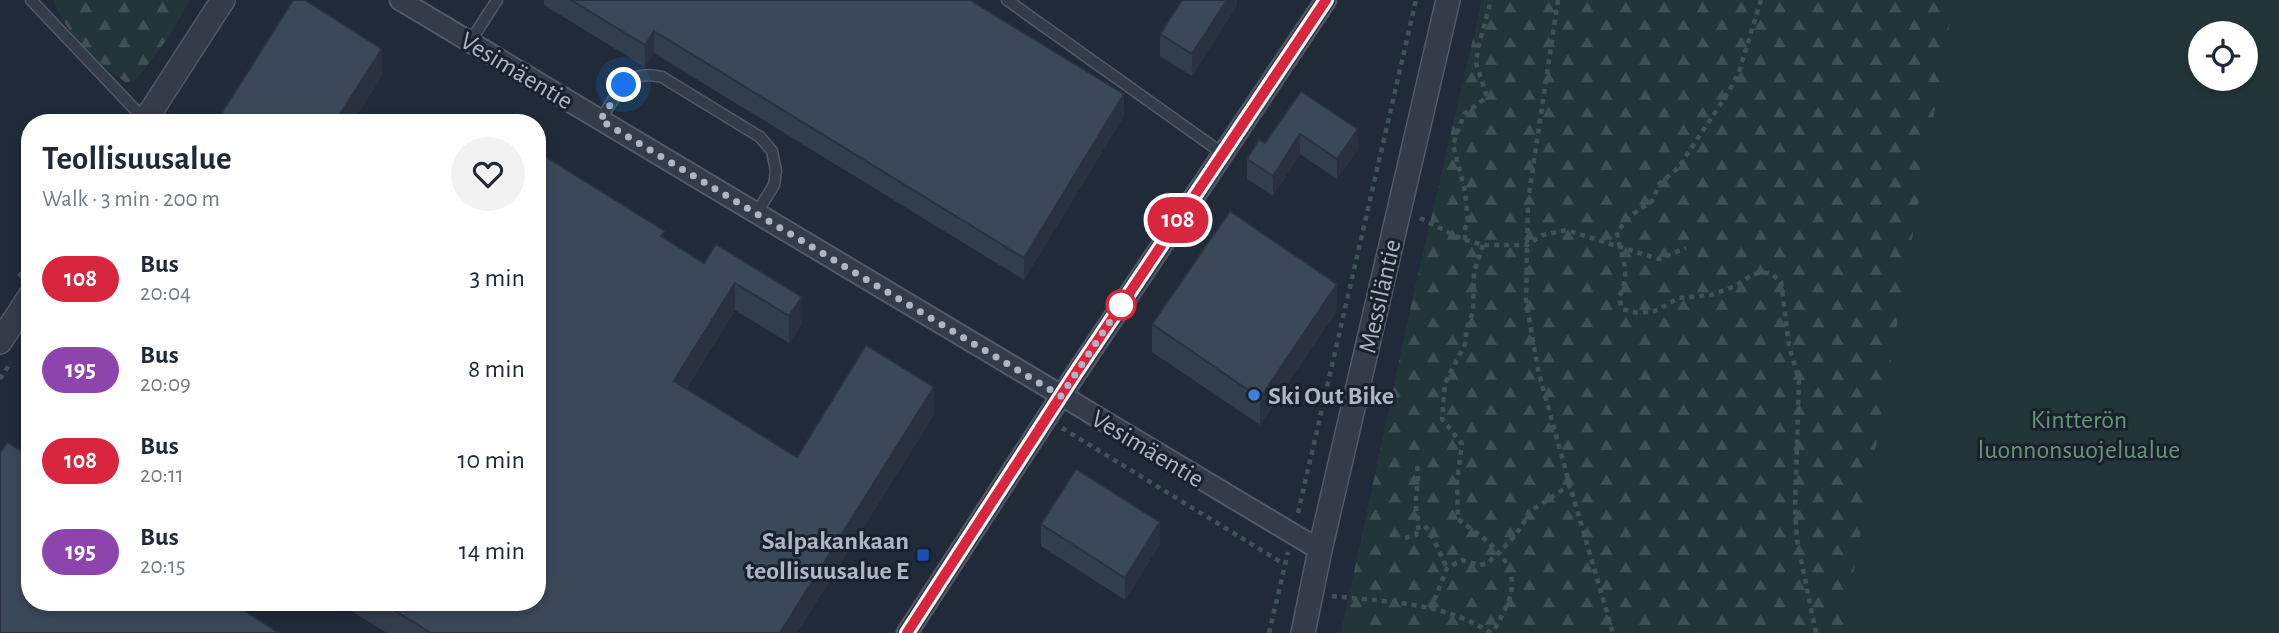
<!DOCTYPE html>
<meta charset="utf-8">
<style>
body{margin:0;font-family:"Alegreya Sans",sans-serif;background:#f2f2f3;color:#1f2937;height:100vh;display:flex;flex-direction:column;font-size:26px;white-space:nowrap}
*{box-sizing:border-box;margin:0}
p{font-size:23px;color:#747a83}
.icon{flex:none;width:38px;height:38px;fill:none;stroke:currentColor;stroke-width:2;stroke-linecap:round;stroke-linejoin:round}
.map{position:relative;flex:1;overflow:hidden}
.drawer{position:absolute;left:21px;top:114px;width:525px;height:497px;display:flex;flex-direction:column;background:#fff;border-radius:28px;box-shadow:0 4px 10px #0003}
.drawer>*{flex:none}
.badge{padding:0 14px;border-radius:23px;font-size:24px;line-height:46px}
.fabs{position:absolute;left:2188px;top:21px;display:grid;gap:14px}
.fabs a{display:grid;place-items:center;width:70px;height:70px;border-radius:50%;background:#fff;box-shadow:0 4px 10px #0003;font-size:35px}
.you{position:absolute;width:35px;height:35px;margin:-18px;border:5px solid #fff;border-radius:50%;background:#1a73e8;box-shadow:0 0 0 10px #1a73e833}
.map>.badge{position:absolute;translate:-50% -50%;box-shadow:0 0 0 4px #fff}
.round{display:grid;place-items:center;flex:none;width:74px;height:74px;border-radius:37px;background:#f2f2f3}
.headline{display:flex;align-items:center;justify-content:space-between;height:119px;padding:0 21px}
h1{font-size:33px;font-weight:700;line-height:52px}
ul{padding:0;list-style:none}
li{display:flex;align-items:center;gap:21px;height:91px;padding:0 21px}
li div{flex:1}
li b{display:block;font-size:26px}
li em{font-style:normal}
li .badge{min-width:77px;font-weight:700;text-align:center}
.map>svg:first-child{display:block}
</style>
<div class="map">
<svg width="2279" height="633" viewBox="0 0 2279 633">
<defs>
<pattern id="forest-firs" width="22" height="20" patternUnits="userSpaceOnUse" patternTransform="scale(1.75)"><rect width="22" height="20" fill="#223639"/><path d="M5 1l3.5 6h-7zM16 11l3.5 6h-7z" fill="#3f5154"/></pattern>
</defs>
<rect width="100%" height="100%" fill="#202a38"/>
<g fill="url(#forest-firs)" fill-rule="evenodd">
<path d="M 54,0 L 190,0 L 170,35 L 137,79 L 127,83 C 99,65 64,33 54,0 Z"/>
<path d="M 1482,0 L 2279,0 L 2279,633 L 1341,633 L 1415,287 ZM 2200,33 L 2245,33 L 2245,79 L 2200,79 Z"/>
</g>
<path fill="#223639" fill-rule="evenodd" d="M 1954,0 L 2279,0 L 2279,633 L 1843,633 ZM 2200,33 L 2245,33 L 2245,79 L 2200,79 Z"/>
<g fill="none" stroke-linecap="round" stroke-linejoin="round">
<defs>
<g id="service">
<path d="M 31,0 L 144,119"/>
<path d="M 1007,0 L 1222,153"/>
<path d="M 470,42 L 497,0"/>
<path d="M 600,120 C 618,94 626,68 662,77 L 760,137 L 772,151 L 776,171 L 774,185 L 756,214"/>
</g>
<g id="minor">
<path d="M 400,0 L 1320,550"/>
<path d="M 907,633 L 1061,396 L 1326,0"/>
</g>
<g id="tertiary">
<path d="M 144,122 L 223,0"/>
<path d="M 0,342 L 30,296"/>
<path d="M 1303,633 L 1320,550 L 1448,0"/>
</g>
</defs>
<use href="#service" stroke="#515966" stroke-width="13"/>
<use href="#minor" stroke="#515966" stroke-width="23"/>
<use href="#tertiary" stroke="#515966" stroke-width="26"/>
<g stroke="#3f5356" stroke-width="4.5" stroke-dasharray="5 5" stroke-linecap="butt">
<path d="M 1558,0 L 1528,201 L 1526,300 L 1538,370 L 1570,486 L 1613,633"/>
<path d="M 1761,0 L 1739,72 L 1728,93 L 1678,168 L 1660,183 L 1652,201 L 1630,216 L 1617,232 C 1621,260 1632,270 1619,297 L 1622,309 L 1638,313 L 1655,311 L 1679,298 L 1711,295 L 1735,286 L 1752,275 L 1761,272 L 1772,274 L 1781,282 L 1789,346 L 1799,380 L 1795,508 L 1797,540 L 1816,633"/>
<path d="M 1420,218 L 1462,239 L 1483,245 L 1527,245 L 1543,235 L 1566,230 L 1659,259 L 1686,248"/>
<path d="M 1465,240 L 1465,228 L 1468,222 L 1465,191 L 1453,145 L 1464,114 L 1487,97 L 1476,63 L 1478,48 L 1491,0"/>
<path d="M 1483,245 L 1474,272 L 1473,312 L 1466,330 L 1466,342 L 1445,383 L 1442,419 L 1462,444 L 1457,481 L 1458,519 C 1482,538 1518,557 1511,593 C 1509,604 1498,622 1493,633"/>
<path d="M 19,277 L 30,260"/>
<path d="M 0,379 L 11,362"/>
<path d="M 1062,428 L 1284,564"/>
<path d="M 1417,466 C 1420,480 1415,491 1416,505 C 1416,513 1419,519 1418,528 L 1424,525 L 1431,534 L 1447,568"/>
<path d="M 1298,513 L 1416,0"/>
<path d="M 1405,538 L 1416,535 L 1418,528"/>
<path d="M 1332,596 C 1386,602 1444,602 1491,633"/>
<path d="M 1431,609 L 1447,568 L 1462,560 L 1480,565 L 1488,563 L 1513,538 L 1523,524 L 1529,511 C 1544,504 1555,493 1570,486"/>
<path d="M 1269,633 L 1288,552"/>
</g>
<use href="#service" stroke="#333c48" stroke-width="10"/>
<use href="#minor" stroke="#333c48" stroke-width="19"/>
<use href="#tertiary" stroke="#333c48" stroke-width="23"/>
</g>
<g fill="#333e4c">
<path d="M 544,0 L 970,0 L 1124,116 L 1024,280 L 654,53 L 645,67 L 544,5 Z"/>
<path d="M 1237,0 L 1237,5 L 1192,76 L 1160,56 L 1160,34 Z"/>
<path d="M 1301,91 L 1358,149 L 1337,179 L 1300,154 L 1273,196 L 1247,179 L 1247,159 L 1265,143 Z"/>
<path d="M 665,238 L 802,324 L 789,343 L 735,310 L 687,388 L 797,457 L 934,415 L 797,633 L 387,633 L 337,602 L 537,602 Z"/>
<path d="M 1337,311 L 1260,425 L 1152,352 L 1152,324 Z"/>
<path d="M 1041,524 L 1160,544 L 1125,600 L 1041,546 Z"/>
</g>
<g fill="#29323e">
<path d="M 1227,0 L 1237,0 L 1237,5 L 1192,76 L 1192,54 Z"/>
<path d="M 654,31 L 654,53 L 645,67 L 645,45 Z"/>
<path d="M 382,49 L 382,76 L 353,122 L 335,122 Z"/>
<path d="M 1124,94 L 1124,116 L 1024,280 L 1024,258 Z"/>
<path d="M 1358,129 L 1358,149 L 1337,179 L 1337,159 Z"/>
<path d="M 1300,134 L 1300,154 L 1273,196 L 1273,176 Z"/>
<path d="M 735,283 L 735,310 L 674,408 L 674,381 Z"/>
<path d="M 1337,284 L 1337,311 L 1260,425 L 1260,398 Z"/>
<path d="M 802,297 L 802,324 L 789,343 L 789,316 Z"/>
<path d="M 934,387 L 934,415 L 797,633 L 780,633 Z"/>
<path d="M 1160,522 L 1160,544 L 1125,600 L 1125,578 Z"/>
</g>
<g fill="#3b4858" stroke="#29323e" stroke-width="2">
<path d="M 293,0 L 305,0 L 382,49 L 335,122 L 216,122 Z"/>
<path d="M 571,0 L 970,0 L 1124,94 L 1024,258 L 654,31 L 645,45 Z"/>
<path d="M 1182,0 L 1227,0 L 1192,54 L 1160,34 Z"/>
<path d="M 1301,91 L 1358,129 L 1337,159 L 1300,134 L 1273,176 L 1247,159 L 1259,139 L 1265,143 Z"/>
<path d="M 538,152 L 665,231 L 661,236 L 704,263 L 716,244 L 802,297 L 789,316 L 735,283 L 674,381 L 797,457 L 866,345 L 934,387 L 780,633 L 431,633 L 381,602 L 537,602 Z"/>
<path d="M 1230,211 L 1337,284 L 1260,398 L 1152,324 Z"/>
<path d="M 7,442 L 30,456 L 30,602 L 231,602 L 279,633 L 0,633 L 0,453 Z"/>
<path d="M 1076,469 L 1160,522 L 1125,578 L 1041,524 Z"/>
</g>
<g fill="none" stroke-linecap="round" stroke-linejoin="round">
<defs>
<path id="line" d="M 907,633 L 1075,374 L 1326,0"/>
</defs>
<use href="#line" stroke="#fff" stroke-width="16"/>
<use href="#line" stroke="#d7263d" stroke-width="10"/>
<path stroke="#adb6c5" stroke-width="7" stroke-dasharray="0 12.6" d="M 624,85 L 600,120 L 1061,396 L 1121,305"/>
</g>
<circle fill="#fff" stroke="#d7263d" stroke-width="3.5" cx="1121" cy="305" r="14"/>
<circle fill="#3f7fe0" stroke="#19212d" stroke-width="2.5" cx="1254" cy="395" r="7"/>
<rect fill="#1a4fb4" stroke="#19212d" stroke-width="2.5" x="916" y="548" width="14" height="14" rx="3.5"/>
<g text-anchor="middle" stroke-width="6" stroke-linejoin="round" paint-order="stroke">
<g font-size="26" fill="#adb6c5" stroke="#19212d">
<text transform="translate(517 70) rotate(31)" y="9">Vesimäentie</text>
<text transform="translate(1379 296) rotate(-77)" y="9">Messiläntie</text>
<text transform="translate(1148 448) rotate(31)" y="9">Vesimäentie</text>
</g>
<g font-size="26" font-weight="bold" fill="#adb6c5" stroke="#19212d" text-anchor="start">
<text x="1268" y="404">Ski Out Bike</text>
<text x="909" y="549" text-anchor="end">Salpakankaan<tspan x="909" dy="30">teollisuusalue E</tspan></text>
</g>
<g font-size="26" fill="#659671" stroke="#19212d">
<text x="2079" y="428">Kintterön<tspan x="2079" dy="30">luonnonsuojelualue</tspan></text>
</g>
</g>
</svg>
<div class="fabs">
<a><svg class="icon" aria-label="locate" viewBox="0 0 24 24"><circle cx="12" cy="12" r="6"/><path d="M12 2v4M12 18v4M2 12h4M18 12h4"/></svg></a>
</div>
<div class="you" style="left:624px;top:85px"></div>
<b class="badge" style="left:1178px;top:220px;background:#d7263d;color:#fff">108</b>
<section class="drawer">
<div class="headline"><div><h1>Teollisuusalue</h1><p>Walk · 3 min · 200 m</p></div><a class="round"><svg class="icon" aria-label="heart" viewBox="0 0 24 24"><path d="M12 20l-8-8c-3-5 5-10 8-4 3-6 11-1 8 4z"/></svg></a></div>
<ul>
<li><span class="badge" style="background:#d7263d;color:#fff">108</span><div><b>Bus</b><p>20:04</p></div><em>3 min</em></li>
<li><span class="badge" style="background:#8e44ad;color:#fff">195</span><div><b>Bus</b><p>20:09</p></div><em>8 min</em></li>
<li><span class="badge" style="background:#d7263d;color:#fff">108</span><div><b>Bus</b><p>20:11</p></div><em>10 min</em></li>
<li><span class="badge" style="background:#8e44ad;color:#fff">195</span><div><b>Bus</b><p>20:15</p></div><em>14 min</em></li>
</ul>
</section>
</div>
